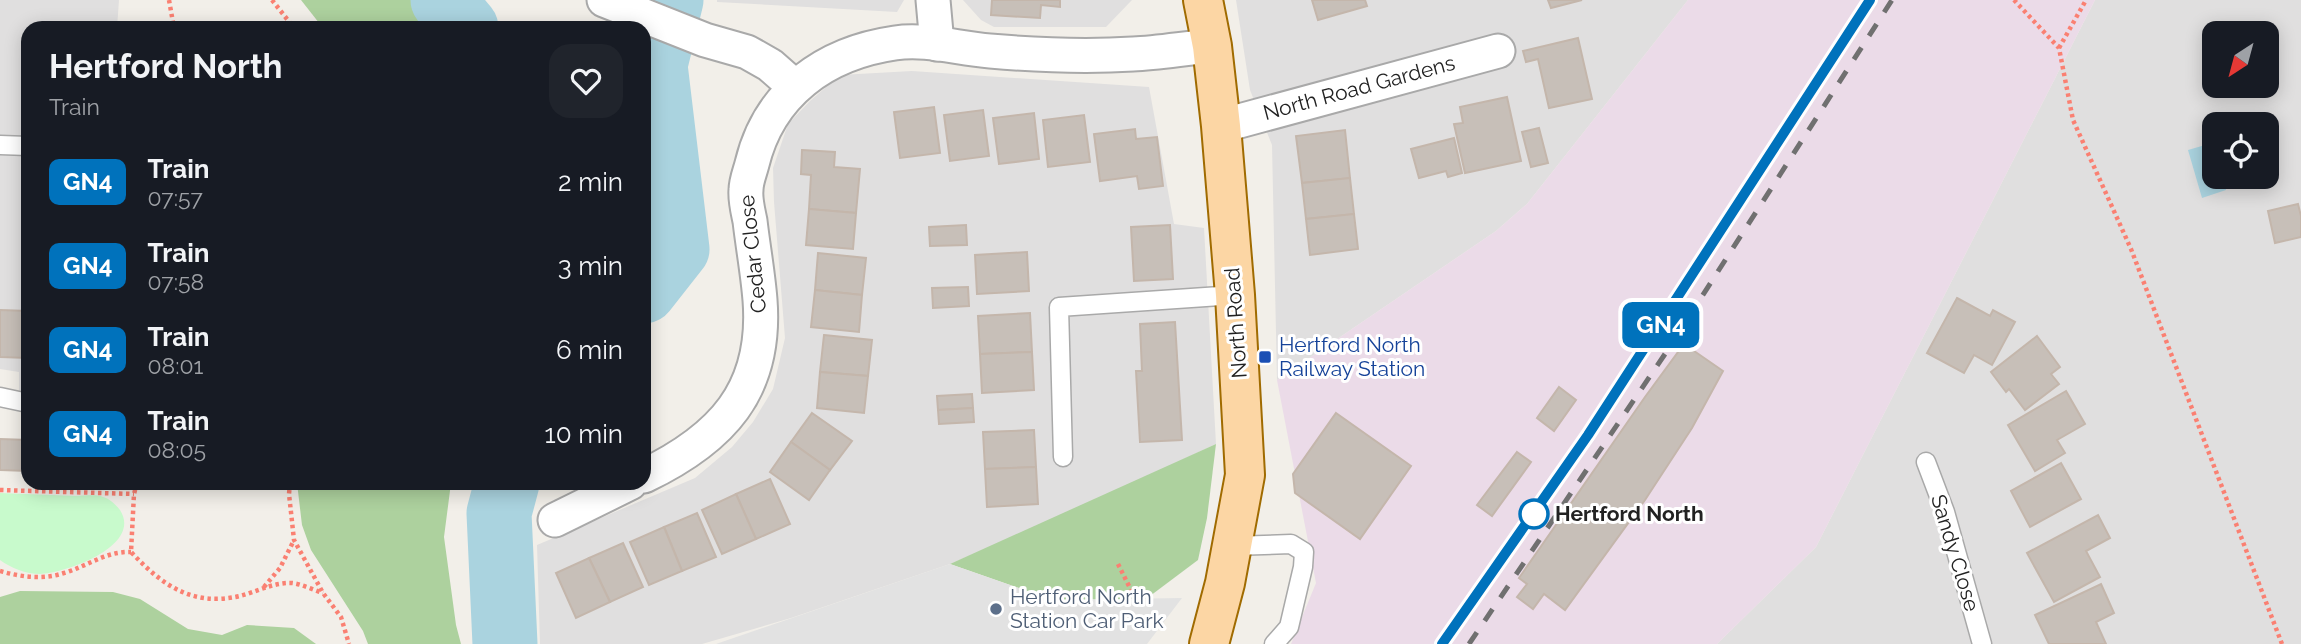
<!DOCTYPE html>
<style>
body{margin:0;font-family:Raleway,sans-serif;background:#20242c;color:#f1f3f6;height:100vh;display:flex;flex-direction:column;font-size:26px;white-space:nowrap}
*{box-sizing:border-box;margin:0}
p{font-size:23px;color:#9ea1a6}
.icon{flex:none;width:38px;height:38px;fill:none;stroke:currentColor;stroke-width:2;stroke-linecap:round;stroke-linejoin:round}
.map{position:relative;flex:1;overflow:hidden}
.panel{position:absolute;left:21px;top:21px;width:630px;height:469px;display:flex;flex-direction:column;background:#171b24;border-radius:21px;box-shadow:0 4px 18px #0003}
.panel>*{flex:none}
.badge{padding:0 14px;border-radius:10px;font-size:24px;line-height:46px}
.needle{width:46px;rotate:216deg}
.fabs{position:absolute;left:2202px;top:21px;display:grid;gap:14px}
.fabs a{display:grid;place-items:center;width:77px;height:77px;border-radius:14px;background:#171b24;box-shadow:0 4px 18px #0003;font-size:35px}
.map>.badge{position:absolute;translate:-50% -50%;box-shadow:0 0 0 4px #fff}
.round{display:grid;place-items:center;flex:none;width:74px;height:74px;border-radius:21px;background:#20242c}
.headline{display:flex;align-items:center;justify-content:space-between;height:119px;padding:0 28px}
h1{font-size:33px;font-weight:700;line-height:52px}
ul{padding:0;list-style:none}
li{display:flex;align-items:center;gap:21px;height:84px;padding:0 28px}
li div{flex:1}
li b{display:block;font-size:26px}
li em{font-style:normal}
li .badge{min-width:77px;font-weight:700;text-align:center}
.map>svg:first-child{display:block}
</style>
<div class="map">
<svg width="2301" height="644" viewBox="0 0 2301 644">
<rect width="100%" height="100%" fill="#f2efe9"/>
<g fill="#e0dfdf" fill-rule="evenodd">
<path d="M 0,0 L 119,0 L 117,28 L 28,28 L 28,395 L 19,395 L 19,372 L 0,369 Z"/>
<path d="M 717,0 L 904,0 L 897,12 L 717,2 Z"/>
<path d="M 963,0 L 1132,0 L 1106,27 L 994,27 L 981,20 Z"/>
<path d="M 1236,0 L 1688,0 L 1527,204 L 1496,231 L 1277,380 L 1272,145 L 1250,90 Z"/>
<path d="M 2095,0 L 2301,0 L 2301,644 L 1717,644 L 1816,547 ZM 2214,33 L 2266,33 L 2266,86 L 2214,86 ZM 2214,124 L 2266,124 L 2266,177 L 2214,177 Z"/>
<path d="M 912,71 L 1149,87 L 1174,224 L 1204,228 L 1216,444 L 1054,520 L 950,564 L 791,618 L 702,644 L 540,644 L 537,545 L 695,478 L 732,447 L 753,422 L 773,389 L 785,338 L 774,202 L 773,168 L 788,124 L 810,101 L 840,75 Z"/>
</g>
<path fill="#ebdbe8" d="M 1688,0 L 2095,0 L 1816,547 L 1717,644 L 1291,644 L 1316,583 L 1277,380 L 1496,231 L 1527,204 Z"/>
<g fill="#add19e">
<path d="M 301,0 L 418,0 L 443,28 L 323,28 Z"/>
<path d="M 1216,444 L 1207,518 L 1198,560 L 1146,599 L 1053,600 L 950,564 Z"/>
<path d="M 297,483 L 451,483 L 444,537 L 456,625 L 461,644 L 368,644 L 363,631 L 311,550 L 302,525 Z"/>
<path d="M 20,591 L 113,592 L 140,599 L 188,629 L 222,635 L 247,625 L 294,628 L 316,644 L 0,644 L 0,597 Z"/>
</g>
<path fill="#c8facc" d="M 0,493 C 25,494 51,495 76,496 C 84,496 95,494 103,497 C 109,498 116,505 120,510 C 143,546 66,573 40,574 C 26,574 11,568 0,560 Z"/>
<path fill="#e2e2e2" d="M 950,564 L 1053,600 L 1182,598 L 1147,644 L 716,644 Z"/>
<path fill="#aad3df" d="M 2212,143 L 2214,177 L 2222,177 L 2226,190 L 2202,198 L 2188,150 Z"/>
<g fill="none" stroke-linecap="round" stroke-linejoin="round">
<g stroke="#aad3df" stroke-width="65">
<path d="M 443,0 L 466,28"/>
<path d="M 644,291 L 677,249 L 655,65 L 671,0"/>
<path d="M 505,644 L 499,513 L 507,483"/>
</g>
</g>
<g fill="#c7bfb8" stroke="#c4b6ab" stroke-width="2">
<path d="M 992,0 L 1060,0 L 1060,7 L 1041,5 L 1040,18 L 991,15 Z"/>
<path d="M 1312,0 L 1365,0 L 1367,6 L 1318,20 Z"/>
<path d="M 1548,0 L 1582,0 L 1551,8 Z"/>
<path d="M 1578,38 L 1592,99 L 1549,108 L 1538,59 L 1526,62 L 1523,51 Z"/>
<path d="M 1507,97 L 1521,161 L 1465,173 L 1454,124 L 1463,123 L 1460,107 Z"/>
<path d="M 934,107 L 940,153 L 900,158 L 894,112 Z"/>
<path d="M 983,110 L 989,156 L 950,161 L 944,115 Z"/>
<path d="M 1034,113 L 1039,159 L 999,164 L 993,118 Z"/>
<path d="M 1084,115 L 1090,162 L 1048,167 L 1043,120 Z"/>
<path d="M 1539,128 L 1548,163 L 1531,167 L 1522,132 Z"/>
<path d="M 1135,129 L 1136,139 L 1157,137 L 1163,186 L 1139,189 L 1137,176 L 1100,181 L 1094,134 Z"/>
<path d="M 1345,130 L 1350,178 L 1302,183 L 1296,136 Z"/>
<path d="M 1454,138 L 1462,173 L 1448,177 L 1446,171 L 1419,178 L 1411,149 Z"/>
<path d="M 802,150 L 835,152 L 834,167 L 860,169 L 856,213 L 809,209 L 811,175 L 801,174 Z"/>
<path d="M 1350,178 L 1354,214 L 1306,219 L 1302,183 Z"/>
<path d="M 2298,204 L 2301,216 L 2301,237 L 2275,243 L 2268,211 Z"/>
<path d="M 809,209 L 856,213 L 853,249 L 806,245 Z"/>
<path d="M 1354,214 L 1358,249 L 1310,255 L 1306,219 Z"/>
<path d="M 966,225 L 967,245 L 930,246 L 929,227 Z"/>
<path d="M 1170,225 L 1173,279 L 1134,281 L 1131,227 Z"/>
<path d="M 1027,252 L 1029,291 L 977,294 L 975,255 Z"/>
<path d="M 818,253 L 866,258 L 862,295 L 815,290 Z"/>
<path d="M 968,287 L 969,306 L 933,308 L 932,288 Z"/>
<path d="M 815,290 L 862,295 L 859,332 L 811,327 Z"/>
<path d="M 1957,298 L 1990,316 L 1993,310 L 2015,322 L 1992,365 L 1974,355 L 1964,373 L 1927,353 Z"/>
<path d="M 0,310 L 28,311 L 28,358 L 0,357 Z"/>
<path d="M 1030,313 L 1032,352 L 980,354 L 978,316 Z"/>
<path d="M 1175,322 L 1182,440 L 1140,442 L 1136,371 L 1142,371 L 1140,324 Z"/>
<path d="M 824,335 L 872,340 L 868,376 L 820,372 Z"/>
<path d="M 2037,336 L 2060,367 L 2051,374 L 2059,384 L 2025,410 L 2009,389 L 2006,392 L 1991,372 Z"/>
<path d="M 1684,344 L 1723,371 L 1692,428 L 1645,500 L 1565,610 L 1544,594 L 1533,609 L 1517,597 L 1527,584 L 1519,578 L 1645,397 Z"/>
<path d="M 1032,352 L 1034,390 L 982,393 L 980,354 Z"/>
<path d="M 820,372 L 868,376 L 864,413 L 817,408 Z"/>
<path d="M 1559,387 L 1576,400 L 1554,431 L 1537,418 Z"/>
<path d="M 2066,391 L 2085,424 L 2057,440 L 2065,453 L 2035,471 L 2008,425 Z"/>
<path d="M 972,394 L 973,408 L 938,410 L 937,396 Z"/>
<path d="M 973,408 L 974,422 L 939,424 L 938,410 Z"/>
<path d="M 812,413 L 852,441 L 830,470 L 791,442 Z"/>
<path d="M 1336,413 L 1411,466 L 1360,539 L 1295,493 L 1293,474 Z"/>
<path d="M 1034,430 L 1036,467 L 985,469 L 983,432 Z"/>
<path d="M 0,439 L 28,440 L 28,471 L 0,470 Z"/>
<path d="M 791,442 L 830,470 L 809,500 L 770,472 Z"/>
<path d="M 1517,452 L 1531,462 L 1492,516 L 1477,505 Z"/>
<path d="M 2061,463 L 2081,499 L 2030,527 L 2011,491 Z"/>
<path d="M 1036,467 L 1038,504 L 987,507 L 985,469 Z"/>
<path d="M 770,479 L 790,524 L 756,539 L 736,494 Z"/>
<path d="M 736,494 L 756,539 L 722,554 L 702,510 Z"/>
<path d="M 697,513 L 716,557 L 682,571 L 664,527 Z"/>
<path d="M 2098,515 L 2110,538 L 2086,551 L 2100,577 L 2054,602 L 2027,553 Z"/>
<path d="M 664,527 L 682,571 L 649,585 L 630,542 Z"/>
<path d="M 623,543 L 643,587 L 610,602 L 589,558 Z"/>
<path d="M 589,558 L 610,602 L 576,618 L 556,573 Z"/>
<path d="M 2101,584 L 2114,613 L 2096,622 L 2106,644 L 2049,644 L 2035,615 Z"/>
</g>
<g fill="none" stroke-linecap="round" stroke-linejoin="round">
<defs>
<g id="service">
<path d="M 0,145 L 28,146"/>
<path d="M 0,397 L 28,403"/>
<path d="M 1063,457 L 1059,307 L 1235,295"/>
<path d="M 1926,462 L 1945,512 L 1982,644"/>
<path d="M 1232,546 L 1291,544 L 1304,552 L 1303,567 L 1289,627 L 1274,644"/>
</g>
<g id="minor">
<path d="M 604,0 L 705,40 L 747,52 L 770,65 L 795,87"/>
<path d="M 933,0 L 937,44"/>
<path d="M 1221,126 L 1498,51"/>
<path d="M 644,476 C 721,439 767,391 760,300 C 758,274 753,247 750,221 C 748,211 745,200 746,190 C 746,181 750,172 752,164 C 769,93 825,53 895,43 C 926,38 959,49 990,51 C 1037,55 1086,57 1133,54 C 1159,53 1186,48 1212,46"/>
<path d="M 555,520 L 630,483"/>
</g>
<path id="primary" d="M 1203,0 L 1212,46 L 1221,126 L 1235,295 L 1245,475 L 1225,583 L 1209,644"/>
</defs>
<use href="#service" stroke="#a9a9a9" stroke-width="21"/>
<use href="#minor" stroke="#a9a9a9" stroke-width="37"/>
<use href="#primary" stroke="#a06b00" stroke-width="42"/>
<g stroke="#fa8072" stroke-width="4.5" stroke-dasharray="3.5 3.5" stroke-linecap="butt">
<path d="M 169,0 L 174,28"/>
<path d="M 272,0 L 294,28"/>
<path d="M 2014,0 L 2059,48 L 2073,120 L 2131,249 L 2282,644"/>
<path d="M 2059,48 L 2086,0"/>
<path d="M 137,483 L 134,494 L 131,552 C 162,585 192,607 240,596 C 256,592 274,582 292,583 C 302,584 313,590 323,593"/>
<path d="M 290,483 L 289,494 L 294,540 L 323,593 L 341,617 L 349,644"/>
<path d="M 0,490 L 134,494"/>
<path d="M 1118,564 L 1138,604"/>
<path d="M 0,571 C 21,577 43,580 64,573 C 88,566 106,551 131,552"/>
<path d="M 264,587 L 280,568 L 294,540"/>
</g>
<use href="#service" stroke="#fff" stroke-width="18"/>
<use href="#minor" stroke="#fff" stroke-width="33"/>
<use href="#primary" stroke="#fcd6a4" stroke-width="38"/>
<g stroke="#707070" stroke-width="5" stroke-dasharray="14 14" stroke-linecap="butt">
<path d="M 1442,644 L 1588,435 L 1870,0"/>
<path d="M 1469,644 L 1665,354 L 1892,0"/>
</g>
</g>
<g fill="none" stroke-linecap="round" stroke-linejoin="round">
<defs>
<path id="line" d="M 1442,644 L 1588,435 L 1870,0"/>
</defs>
<use href="#line" stroke="#fff" stroke-width="16"/>
<use href="#line" stroke="#0072bc" stroke-width="10"/>
</g>
<rect fill="#1a4fb4" stroke="#fff" stroke-width="2.5" x="1258" y="350" width="14" height="14" rx="3.5"/>
<circle fill="#fff" stroke="#0072bc" stroke-width="3.5" cx="1534" cy="514" r="14"/>
<circle fill="#5c6f8a" stroke="#fff" stroke-width="2.5" cx="996" cy="609" r="7"/>
<g text-anchor="middle" stroke-width="6" stroke-linejoin="round" paint-order="stroke">
<g font-size="21" fill="#222" stroke="#fff">
<text transform="translate(1359 88) rotate(-15)" y="7">North Road Gardens</text>
<text transform="translate(753 254) rotate(-96)" y="7">Cedar Close</text>
<text transform="translate(1236 323) rotate(-94)" y="7">North Road</text>
<text transform="translate(1955 553) rotate(73)" y="7">Sandy Close</text>
</g>
<g font-size="21" fill="#164399" stroke="#fff" text-anchor="start">
<text x="1279" y="352">Hertford North<tspan x="1279" dy="24">Railway Station</tspan></text>
</g>
<g font-size="21" font-weight="bold" fill="#222" stroke="#fff" text-anchor="start">
<text x="1555" y="521">Hertford North</text>
</g>
<g font-size="21" fill="#4e5e75" stroke="#fff" text-anchor="start">
<text x="1010" y="604">Hertford North<tspan x="1010" dy="24">Station Car Park</tspan></text>
</g>
</g>
</svg>
<div class="fabs">
<a><svg class="needle" viewBox="-14 -14 28 28"><path d="M0-13l5 13h-10z" fill="#e53935"/><path d="M0 13l5-13h-10z" fill="#9ea1a6"/></svg></a>
<a><svg class="icon" aria-label="locate" viewBox="0 0 24 24"><circle cx="12" cy="12" r="6"/><path d="M12 2v4M12 18v4M2 12h4M18 12h4"/></svg></a>
</div>
<b class="badge" style="left:1661px;top:325px;background:#0072bc;color:#fff">GN4</b>
<section class="panel">
<div class="headline"><div><h1>Hertford North</h1><p>Train</p></div><a class="round"><svg class="icon" aria-label="heart" viewBox="0 0 24 24"><path d="M12 20l-8-8c-3-5 5-10 8-4 3-6 11-1 8 4z"/></svg></a></div>
<ul>
<li><span class="badge" style="background:#0072bc;color:#fff">GN4</span><div><b>Train</b><p>07:57</p></div><em>2 min</em></li>
<li><span class="badge" style="background:#0072bc;color:#fff">GN4</span><div><b>Train</b><p>07:58</p></div><em>3 min</em></li>
<li><span class="badge" style="background:#0072bc;color:#fff">GN4</span><div><b>Train</b><p>08:01</p></div><em>6 min</em></li>
<li><span class="badge" style="background:#0072bc;color:#fff">GN4</span><div><b>Train</b><p>08:05</p></div><em>10 min</em></li>
</ul>
</section>
</div>
